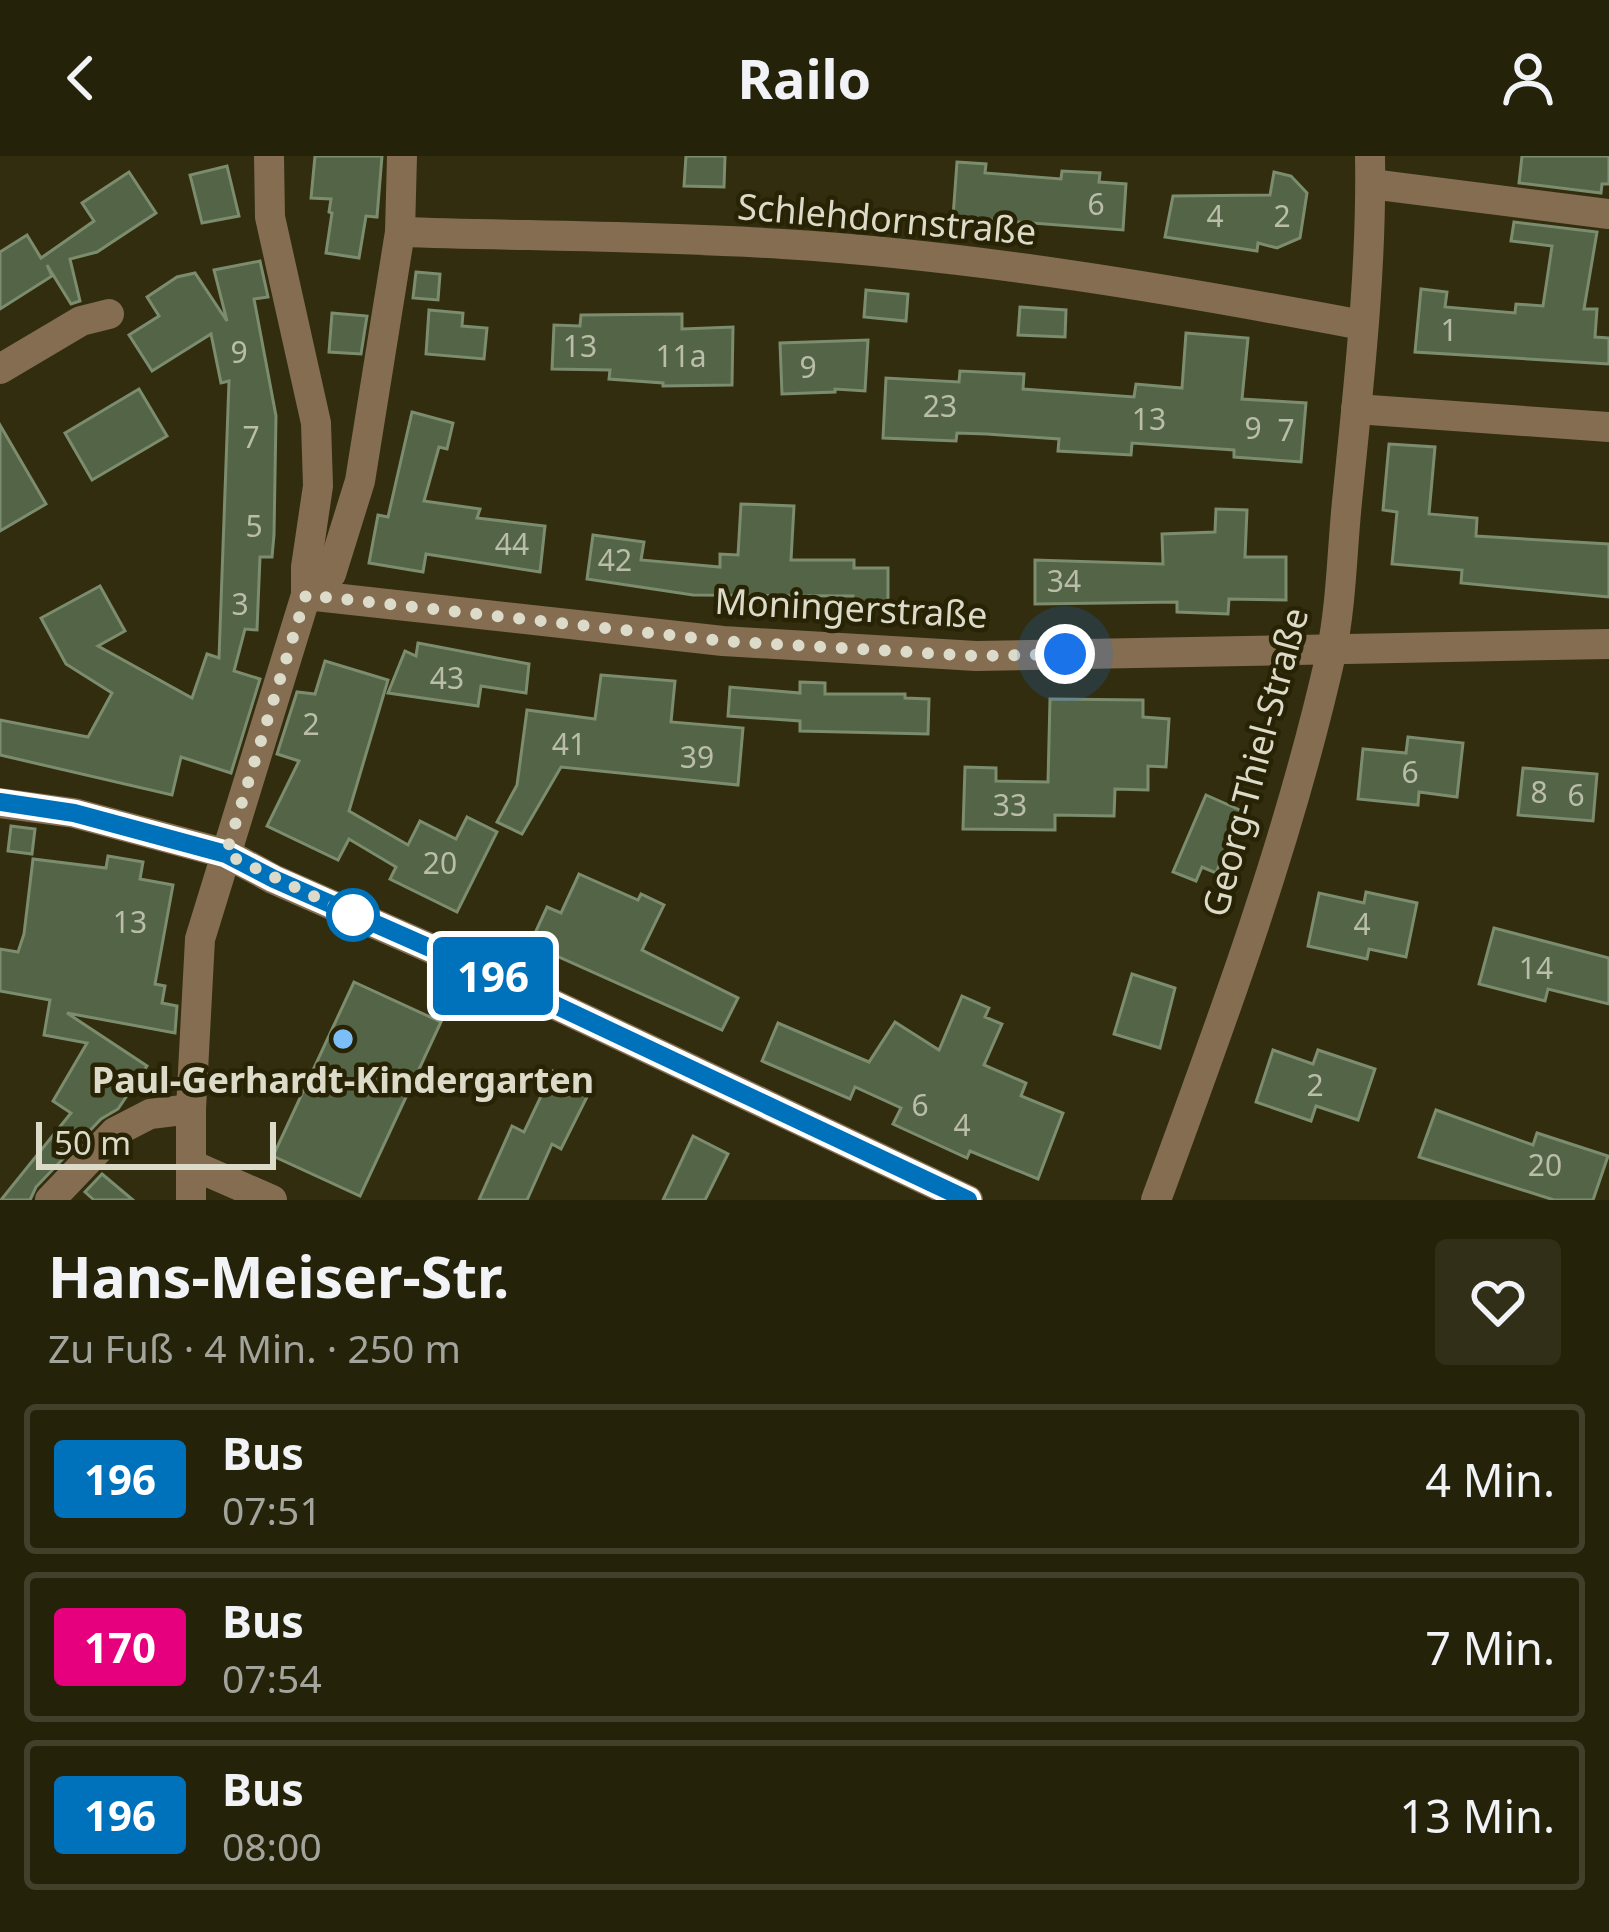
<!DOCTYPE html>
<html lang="de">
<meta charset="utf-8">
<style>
body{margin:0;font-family:"Noto Sans",sans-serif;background:#312f18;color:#f1f3f6;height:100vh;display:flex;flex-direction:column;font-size:45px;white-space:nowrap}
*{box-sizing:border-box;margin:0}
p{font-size:39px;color:#a3a49c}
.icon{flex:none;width:66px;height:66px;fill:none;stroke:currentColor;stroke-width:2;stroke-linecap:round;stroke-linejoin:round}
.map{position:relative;height:1044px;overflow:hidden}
.sheet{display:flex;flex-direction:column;background:#25220a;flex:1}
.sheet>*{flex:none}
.badge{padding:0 24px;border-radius:9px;font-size:42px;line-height:78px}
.scale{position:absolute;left:36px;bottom:30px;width:240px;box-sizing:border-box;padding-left:12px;border:6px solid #dcdbc9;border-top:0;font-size:33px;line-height:42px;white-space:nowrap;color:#dcdbc9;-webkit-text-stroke:9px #272304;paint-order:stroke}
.you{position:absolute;width:60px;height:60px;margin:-30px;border:9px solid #fff;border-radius:50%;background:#1a73e8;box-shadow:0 0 0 18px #1a73e833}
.map>.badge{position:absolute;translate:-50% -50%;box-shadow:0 0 0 6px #fff}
.round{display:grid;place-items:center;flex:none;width:126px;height:126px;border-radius:12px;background:#312f18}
.head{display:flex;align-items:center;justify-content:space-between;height:204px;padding:0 48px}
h1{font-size:57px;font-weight:700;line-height:90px}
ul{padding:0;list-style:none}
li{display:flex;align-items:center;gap:36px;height:150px;margin:0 24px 18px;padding:0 24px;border:6px solid #423f2b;border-radius:12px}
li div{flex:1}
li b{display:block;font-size:45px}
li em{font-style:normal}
li .badge{min-width:132px;font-weight:700;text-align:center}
header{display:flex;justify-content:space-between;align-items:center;height:156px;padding:0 48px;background:#25220a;font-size:54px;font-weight:700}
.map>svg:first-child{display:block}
</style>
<header><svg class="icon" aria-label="back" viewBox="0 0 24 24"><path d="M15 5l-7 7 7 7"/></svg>Railo<svg class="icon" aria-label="person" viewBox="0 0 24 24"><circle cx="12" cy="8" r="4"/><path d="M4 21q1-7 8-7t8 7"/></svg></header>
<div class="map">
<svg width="1609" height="1044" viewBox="0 0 1609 1044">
<rect width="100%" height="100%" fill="#312d0e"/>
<g fill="#546447" stroke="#7c8c6e" stroke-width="3">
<path d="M 315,0 L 382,0 L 377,61 L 366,60 L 359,102 L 326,97 L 332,57 L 329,56 L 331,43 L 311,42 Z"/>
<path d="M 686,0 L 725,0 L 724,31 L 684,30 Z"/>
<path d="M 1522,0 L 1609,0 L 1609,28 L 1602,28 L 1601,37 L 1519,27 Z"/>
<path d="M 957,6 L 986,8 L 985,17 L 1061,23 L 1062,15 L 1100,17 L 1099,26 L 1126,28 L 1123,74 L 953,61 Z"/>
<path d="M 227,10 L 239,60 L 202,67 L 190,19 Z"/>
<path d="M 129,16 L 156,57 L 97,96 L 70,103 L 80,145 L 71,148 L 47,109 L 52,120 L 0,153 L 0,96 L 27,79 L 41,102 L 94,65 L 82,47 Z"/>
<path d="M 1274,16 L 1291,20 L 1307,37 L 1300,82 L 1277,92 L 1258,87 L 1257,95 L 1165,81 L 1173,40 L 1270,39 Z"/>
<path d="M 1514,66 L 1597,76 L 1584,153 L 1597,153 L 1595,181 L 1609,182 L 1609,208 L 1415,196 L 1421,133 L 1447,136 L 1445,151 L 1515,157 L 1516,148 L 1543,150 L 1552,90 L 1511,85 Z"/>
<path d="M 260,105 L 268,141 L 254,143 L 276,260 L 274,379 L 272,401 L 260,401 L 257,474 L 245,473 L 234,515 L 260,523 L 231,617 L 181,601 L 172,639 L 0,599 L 0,564 L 88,581 L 112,537 L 66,508 L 41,462 L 100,430 L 125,475 L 98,490 L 192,542 L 207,498 L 219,502 L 229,225 L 221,227 L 211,178 L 152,215 L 129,179 L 159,160 L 147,141 L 177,121 L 195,117 L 227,165 L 214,114 Z"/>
<path d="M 416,116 L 440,118 L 438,144 L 413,142 Z"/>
<path d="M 866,134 L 908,138 L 906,165 L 864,161 Z"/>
<path d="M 1020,151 L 1066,154 L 1065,181 L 1018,179 Z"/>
<path d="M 429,154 L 463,157 L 462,170 L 487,172 L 484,203 L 426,198 Z"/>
<path d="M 332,157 L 367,160 L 361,198 L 329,196 Z"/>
<path d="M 682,158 L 682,173 L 733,171 L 732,229 L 663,230 L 663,227 L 609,223 L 610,214 L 552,213 L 554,169 L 580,170 L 581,159 Z"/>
<path d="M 1186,177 L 1248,182 L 1242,243 L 1306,247 L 1301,306 L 1234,301 L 1234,294 L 1132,287 L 1131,299 L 1058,295 L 1059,283 L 987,278 L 957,277 L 956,285 L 883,282 L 886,222 L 959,226 L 960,215 L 1024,218 L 1023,233 L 1134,241 L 1136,228 L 1182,232 Z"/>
<path d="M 868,184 L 865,235 L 835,233 L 835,236 L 782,238 L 780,187 Z"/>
<path d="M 139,233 L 167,280 L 92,324 L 65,277 Z"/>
<path d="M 412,256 L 453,267 L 447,293 L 439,291 L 424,345 L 480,353 L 477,362 L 545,370 L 540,416 L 426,398 L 423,416 L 369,407 L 378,359 L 388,361 Z"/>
<path d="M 0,269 L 46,348 L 0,375 Z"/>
<path d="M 1389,288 L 1435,291 L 1429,358 L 1477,362 L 1476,380 L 1609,388 L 1609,441 L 1461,427 L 1462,414 L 1392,408 L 1397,356 L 1383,354 Z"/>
<path d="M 741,348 L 794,350 L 791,404 L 854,404 L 854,412 L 888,412 L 888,452 L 853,452 L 853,440 L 693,439 L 587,423 L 593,379 L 644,386 L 641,404 L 720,411 L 720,398 L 738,399 Z"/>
<path d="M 1216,353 L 1247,354 L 1245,401 L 1286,401 L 1286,444 L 1229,443 L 1228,458 L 1177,456 L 1177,446 L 1035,448 L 1035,404 L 1163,408 L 1162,378 L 1215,376 Z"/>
<path d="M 418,487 L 529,508 L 526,537 L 481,530 L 478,550 L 388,537 L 405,495 L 416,500 Z"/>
<path d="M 325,505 L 388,524 L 349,655 L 408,689 L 420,665 L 456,683 L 467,661 L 497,676 L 457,756 L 390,723 L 396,711 L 349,683 L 338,704 L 267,670 L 299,605 L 277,598 L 297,536 L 315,538 Z"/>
<path d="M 601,519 L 675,525 L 671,566 L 743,572 L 738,629 L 561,611 L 522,678 L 497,666 L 517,629 L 527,554 L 595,563 Z"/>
<path d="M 800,526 L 825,527 L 825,538 L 905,538 L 905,542 L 929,543 L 928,578 L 800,575 L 800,565 L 728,560 L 730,531 L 800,537 Z"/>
<path d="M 1050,543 L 1143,544 L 1143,561 L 1169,563 L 1166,611 L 1148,610 L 1148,634 L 1115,633 L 1114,660 L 1055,659 L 1055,674 L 963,673 L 965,611 L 996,612 L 996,625 L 1048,626 Z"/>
<path d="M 1408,581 L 1463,587 L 1457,641 L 1419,636 L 1418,649 L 1358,643 L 1363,593 L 1406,597 Z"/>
<path d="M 1523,612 L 1597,618 L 1593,665 L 1518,659 Z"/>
<path d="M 1206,639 L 1242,655 L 1216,717 L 1202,711 L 1196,725 L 1173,716 Z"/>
<path d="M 11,670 L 35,673 L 32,698 L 8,695 Z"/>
<path d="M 108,700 L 143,706 L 140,723 L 173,729 L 155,828 L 165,830 L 162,847 L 177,850 L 175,877 L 67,857 L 147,910 L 118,953 L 101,963 L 36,1031 L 30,1044 L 1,1044 L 71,957 L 53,945 L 87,887 L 44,879 L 50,844 L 0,835 L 0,793 L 18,796 L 24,778 L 33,703 L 106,712 Z"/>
<path d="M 579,718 L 638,744 L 641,738 L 664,749 L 642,794 L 738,842 L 722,874 L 530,788 L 547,751 L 561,757 Z"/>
<path d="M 1366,736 L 1417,747 L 1406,801 L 1369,793 L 1367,803 L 1308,790 L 1319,737 L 1364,747 Z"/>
<path d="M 1494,772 L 1609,802 L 1609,848 L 1548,833 L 1545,845 L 1479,828 Z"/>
<path d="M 1132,818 L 1175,832 L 1160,892 L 1114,878 Z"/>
<path d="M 354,826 L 441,866 L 360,1040 L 273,1000 Z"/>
<path d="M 962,840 L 989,852 L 985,861 L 1002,868 L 984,909 L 1026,927 L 1021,940 L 1063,957 L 1038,1023 L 970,995 L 967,1002 L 893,968 L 901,952 L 855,931 L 850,943 L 762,905 L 778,867 L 869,906 L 895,866 L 939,894 Z"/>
<path d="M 1273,894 L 1313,908 L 1318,894 L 1375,913 L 1358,964 L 1316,950 L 1311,965 L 1256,946 Z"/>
<path d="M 553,915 L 591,933 L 561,993 L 552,988 L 527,1044 L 479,1044 L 512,970 L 524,976 Z"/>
<path d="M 1436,954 L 1533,989 L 1537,977 L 1608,1000 L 1593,1044 L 1554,1044 L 1419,1001 Z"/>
<path d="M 693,980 L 728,998 L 705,1044 L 663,1044 Z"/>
<path d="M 102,1018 L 133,1044 L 94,1044 L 85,1036 Z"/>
</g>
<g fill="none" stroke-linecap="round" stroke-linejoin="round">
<g stroke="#846d50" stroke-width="30">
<path d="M 1371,28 L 1609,58"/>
<path d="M 400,76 C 527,80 656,80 783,88 C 978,100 1171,133 1362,169"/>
<path d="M 0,213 L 81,165 L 109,158"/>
<path d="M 1356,253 L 1609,271"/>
<path d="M 306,439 L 723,485 L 976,500 L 1609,488"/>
<path d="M 306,439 L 331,418 L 360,325 L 400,76 L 402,0"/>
<path d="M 0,647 L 74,657 L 227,698 L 273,723 L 498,822 L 968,1044"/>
<path d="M 192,1009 L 272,1044"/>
<path d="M 50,1044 L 115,976 L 150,958 L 191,953"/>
<path d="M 191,1044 L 191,953 L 200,783 L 306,439 L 306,411 L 318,330 L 316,267 L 270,61 L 269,0"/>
<path d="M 1156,1044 C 1222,865 1289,685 1331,498 C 1342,446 1342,389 1348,336 C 1359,225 1372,112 1370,0"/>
</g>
</g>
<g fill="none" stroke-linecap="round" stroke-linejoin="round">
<defs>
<path id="line" d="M 0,646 L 74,657 L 226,698 L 274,723 L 498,822 L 968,1044"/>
</defs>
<use href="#line" stroke="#fff" stroke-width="27"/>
<use href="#line" stroke="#0072bc" stroke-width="18"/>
<path stroke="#dcdbc9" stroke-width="12" stroke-dasharray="0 21.6" d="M 353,759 L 226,698 L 306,439 L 723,485 L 976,500 L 1065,498"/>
</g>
<circle fill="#fff" stroke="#0072bc" stroke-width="6" cx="353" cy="759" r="24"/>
<circle fill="#7bbef8" stroke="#272304" stroke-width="4.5" cx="343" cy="883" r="12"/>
<g text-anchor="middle" stroke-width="9" stroke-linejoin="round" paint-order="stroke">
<g font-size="30" fill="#babda8">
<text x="1096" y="59">6</text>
<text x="1215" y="71">4</text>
<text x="1282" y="71">2</text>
<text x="1449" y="185">1</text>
<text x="580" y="201">13</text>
<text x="239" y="207">9</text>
<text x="681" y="211">11a</text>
<text x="808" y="222">9</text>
<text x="940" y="261">23</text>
<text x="1149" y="274">13</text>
<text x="1253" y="283">9</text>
<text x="1286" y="285">7</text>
<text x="251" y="292">7</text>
<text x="254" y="381">5</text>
<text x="512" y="399">44</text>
<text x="615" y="415">42</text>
<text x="1064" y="436">34</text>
<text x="240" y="459">3</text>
<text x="447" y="533">43</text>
<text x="311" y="579">2</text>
<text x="569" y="599">41</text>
<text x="697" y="612">39</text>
<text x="1410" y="627">6</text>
<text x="1539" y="647">8</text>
<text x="1576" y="650">6</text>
<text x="1010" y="660">33</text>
<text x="440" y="718">20</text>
<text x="130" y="777">13</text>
<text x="1362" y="779">4</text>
<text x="1536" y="823">14</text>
<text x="1315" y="940">2</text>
<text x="920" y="960">6</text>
<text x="962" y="980">4</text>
<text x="1545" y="1020">20</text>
</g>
<g font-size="36" fill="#dcdbc9" stroke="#272304">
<text transform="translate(887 63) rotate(5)" y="13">Schlehdornstraße</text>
<text transform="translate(851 452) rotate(3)" y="13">Moningerstraße</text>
<text transform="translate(1255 606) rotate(-75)" y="13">Georg-Thiel-Straße</text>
</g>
<g font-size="36" font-weight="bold" fill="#dcdbc9" stroke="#272304">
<text x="343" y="937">Paul-Gerhardt-Kindergarten</text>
</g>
</g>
</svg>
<div class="scale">50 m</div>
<div class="you" style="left:1065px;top:498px"></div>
<b class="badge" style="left:493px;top:820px;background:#0072bc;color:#fff">196</b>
</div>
<section class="sheet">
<div class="head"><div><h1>Hans-Meiser-Str.</h1><p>Zu Fuß · 4 Min. · 250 m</p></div><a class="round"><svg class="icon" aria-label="heart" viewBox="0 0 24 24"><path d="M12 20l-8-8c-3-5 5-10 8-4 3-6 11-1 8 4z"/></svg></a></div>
<ul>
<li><span class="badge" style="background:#0072bc;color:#fff">196</span><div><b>Bus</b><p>07:51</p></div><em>4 Min.</em></li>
<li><span class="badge" style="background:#e6007e;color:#fff">170</span><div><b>Bus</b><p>07:54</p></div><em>7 Min.</em></li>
<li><span class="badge" style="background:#0072bc;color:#fff">196</span><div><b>Bus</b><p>08:00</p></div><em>13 Min.</em></li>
</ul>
</section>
